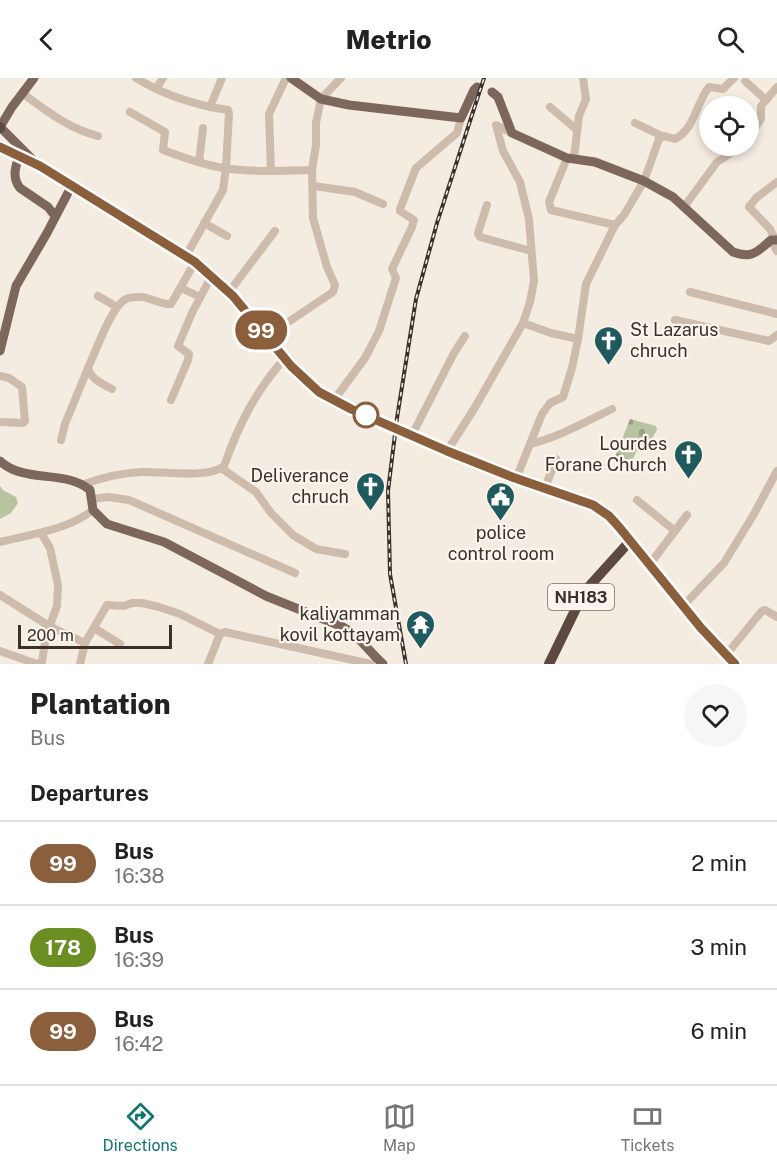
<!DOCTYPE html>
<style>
body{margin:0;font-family:"Public Sans",sans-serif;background:#f6f6f6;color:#222;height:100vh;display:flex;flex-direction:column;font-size:22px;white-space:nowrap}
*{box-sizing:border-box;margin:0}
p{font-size:20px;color:#767676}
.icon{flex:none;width:33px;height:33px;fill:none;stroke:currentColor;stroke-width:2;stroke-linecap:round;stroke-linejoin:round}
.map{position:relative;height:586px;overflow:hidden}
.details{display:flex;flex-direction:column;background:#fff;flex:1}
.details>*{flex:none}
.badge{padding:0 12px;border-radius:20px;font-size:21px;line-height:39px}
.tools{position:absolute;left:699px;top:18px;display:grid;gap:12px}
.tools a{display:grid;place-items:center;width:60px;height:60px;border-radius:50%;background:#fff;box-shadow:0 3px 9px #0003;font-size:30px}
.scale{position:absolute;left:18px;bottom:15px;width:154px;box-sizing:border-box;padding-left:6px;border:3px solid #3b302b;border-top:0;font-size:16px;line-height:21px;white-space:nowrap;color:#3b302b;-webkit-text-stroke:4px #fbf5ee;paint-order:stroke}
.map>.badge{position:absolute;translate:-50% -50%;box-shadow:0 0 0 3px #fff}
h2{padding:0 30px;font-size:22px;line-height:54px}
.round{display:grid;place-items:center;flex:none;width:63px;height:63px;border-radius:32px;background:#f6f6f6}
.headline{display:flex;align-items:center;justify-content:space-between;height:102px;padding:0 30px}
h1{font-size:28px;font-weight:800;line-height:45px}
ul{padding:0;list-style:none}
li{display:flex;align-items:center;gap:18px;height:84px;padding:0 30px;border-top:2px solid #e0e0e0}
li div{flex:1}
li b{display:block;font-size:22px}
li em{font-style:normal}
li .badge{min-width:66px;font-weight:700;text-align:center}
header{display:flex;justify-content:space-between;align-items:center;height:78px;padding:0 30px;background:#fff;font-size:27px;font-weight:800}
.dock{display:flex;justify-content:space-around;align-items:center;height:84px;border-top:2px solid #e0e0e0;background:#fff;font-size:16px;color:#767676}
.dock a{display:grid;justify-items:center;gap:3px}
.dock .selected{color:#0f766e}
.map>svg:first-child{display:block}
</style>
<header><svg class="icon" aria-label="back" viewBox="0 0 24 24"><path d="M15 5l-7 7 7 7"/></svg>Metrio<svg class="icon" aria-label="search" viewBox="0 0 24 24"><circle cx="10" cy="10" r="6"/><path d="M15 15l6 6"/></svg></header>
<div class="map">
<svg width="777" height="586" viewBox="0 0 777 586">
<defs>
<pattern id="cemetery-stones" width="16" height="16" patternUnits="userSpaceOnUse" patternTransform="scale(1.5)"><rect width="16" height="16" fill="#b8c4a0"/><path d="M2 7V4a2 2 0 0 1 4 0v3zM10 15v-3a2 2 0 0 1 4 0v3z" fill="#97a083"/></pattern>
</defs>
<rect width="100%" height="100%" fill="#f4ebe1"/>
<path fill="#b8c4a0" d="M 0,408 L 3,412 L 16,419 L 18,425 L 11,435 L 0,441 Z"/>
<path fill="url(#cemetery-stones)" d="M 630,341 L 656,348 L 657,352 L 645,372 L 637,372 L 632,383 L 615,379 Z"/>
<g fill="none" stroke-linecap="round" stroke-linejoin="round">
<g stroke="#cdbbac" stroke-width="8">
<path d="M 136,0 C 164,17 195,27 228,32 L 229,35 L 226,90 L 223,112 L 186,178"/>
<path d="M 745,3 L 766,22"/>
<path d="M 156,11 L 163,0"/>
<path d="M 22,15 C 47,33 69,51 98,58"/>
<path d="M 210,29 L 222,0"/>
<path d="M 550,29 L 577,52"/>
<path d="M 130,34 L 165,54 L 163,72 C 179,78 196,84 213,88 C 245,95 280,93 312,92"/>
<path d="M 635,45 L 662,58"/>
<path d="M 748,60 L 761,41 L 761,28 L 777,9"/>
<path d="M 567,80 L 549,124 L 551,132 L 615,147"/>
<path d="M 574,80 L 579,38 L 586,21 L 583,0"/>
<path d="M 199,84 L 203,50"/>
<path d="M 271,93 L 269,36 L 286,0"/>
<path d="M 314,108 L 355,114 L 383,126"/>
<path d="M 487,127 L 478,155 L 480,159 L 531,173"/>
<path d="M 684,129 L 717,84 L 742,68"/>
<path d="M 204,145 L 227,158"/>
<path d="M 775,161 L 770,151 L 749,129 L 756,120 L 777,104"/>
<path d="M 771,162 L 777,173"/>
<path d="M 181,210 L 200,219"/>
<path d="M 229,214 L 275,153"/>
<path d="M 690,214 L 777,236"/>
<path d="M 98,218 L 117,229"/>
<path d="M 675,242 L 769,263 L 777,257"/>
<path d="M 523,245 L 551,255 L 578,261 L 586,206 L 615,147 L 624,137 L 644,103 L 659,61 L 664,58 L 675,61 C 695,51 696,25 709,9 L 723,11 L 734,0"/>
<path d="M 266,259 L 333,214 L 335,207 L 327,189 L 313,140 L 312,92 L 316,67 L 316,45 L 321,21 L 341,0"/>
<path d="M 0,298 L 9,300 L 22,309 L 25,343 L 23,345 L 0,344"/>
<path d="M 112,311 C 102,306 91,301 88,290 C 95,275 112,227 126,221 C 129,219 136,219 140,219 C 151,219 161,227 171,226 L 195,184"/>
<path d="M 171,322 L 188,282 L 189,276 L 178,268 L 192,235 L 212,197"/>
<path d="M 334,322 L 365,280 L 379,253 L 396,200 L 392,191 L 412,149 L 414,142 L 400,133 L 400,131 L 416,90 L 457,55 L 461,40"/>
<path d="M 412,357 L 454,275 L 465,258"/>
<path d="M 61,362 L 65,346 L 88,290"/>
<path d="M 530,366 C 559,359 585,344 612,331"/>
<path d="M 447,373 L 474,331 L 523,245 L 530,224 L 534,203 L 529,141 L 520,104 L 503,73 L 496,47 L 512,55"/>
<path d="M 221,390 L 256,414 L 271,435 L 293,457 L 316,471 L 345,476"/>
<path d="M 516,401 L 542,336 L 550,325 L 563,319 L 572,290 L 578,261"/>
<path d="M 82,407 C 100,400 122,395 141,394 C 161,393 209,401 224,388 C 239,346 255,314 285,280"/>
<path d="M 545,410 L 556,381"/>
<path d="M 91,421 L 108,419 L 129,422 L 295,495"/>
<path d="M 637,422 L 675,453"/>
<path d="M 0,464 C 31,456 68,452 93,432"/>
<path d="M 650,486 L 687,437"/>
<path d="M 0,517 L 49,548 L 85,565"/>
<path d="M 683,528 L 724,485 L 754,436 L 777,393"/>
<path d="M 94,550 L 120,566"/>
<path d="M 0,573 L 37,586 L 42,584 L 46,558 L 57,528 L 58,507 L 50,470 L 41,455"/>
<path d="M 726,577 L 762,533 L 765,532 L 777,539"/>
<path d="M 80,586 L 85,565 L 107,527 L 124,528 L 132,525 L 142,525 L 159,529 L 180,536 L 220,556 L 225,554 L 371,586"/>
<path d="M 208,586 L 220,556"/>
</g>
<g stroke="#7d675c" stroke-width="9">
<path d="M 291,0 L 321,21 L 349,27 L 461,40 L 474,12 L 477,9"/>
<path d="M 492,14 L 498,19 L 512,55 L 567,80 L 595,84 L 644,103 L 673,119 L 733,174 C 752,181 757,174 771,162 L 777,162"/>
<path d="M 0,49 L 12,29 L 34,0"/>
<path d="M 0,49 L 34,83"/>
<path d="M 19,78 C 15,90 12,100 20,110 L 48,129 L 55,138"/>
<path d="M 0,273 L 16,208 L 47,155 L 71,109"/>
<path d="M 0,383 C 25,406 65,391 90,412 L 93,432 L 107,446 L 164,464 L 266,518 L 343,549 C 360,558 369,574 383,586"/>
</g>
<g stroke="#5c4a42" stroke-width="10">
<path d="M 0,50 L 0,49"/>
<path d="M 0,69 L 40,88 L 195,184 L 233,218 L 285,280 L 312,308 L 334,322 L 394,350"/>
<path d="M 412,357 L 497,393 L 593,427 L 609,438 L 619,449 L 701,550 L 735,586"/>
<path d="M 549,586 L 584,514 L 630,463"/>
</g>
<defs>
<path id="rail" d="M 406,586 L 390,496 L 388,413 L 397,340 L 416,221 L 437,145 L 484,0"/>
</defs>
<use href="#rail" stroke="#3b302b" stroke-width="4"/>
<use href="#rail" stroke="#fbf5ee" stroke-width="1.5" stroke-dasharray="4.5" stroke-linecap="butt"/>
<path stroke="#5c4a42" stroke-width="10" d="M 394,350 L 412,357"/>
</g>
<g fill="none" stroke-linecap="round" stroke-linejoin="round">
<defs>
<path id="line" d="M 0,69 L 40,88 L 195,184 L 233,218 L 291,288 L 319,314 L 351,331 L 447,373 L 512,399 L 593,427 L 609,438 L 619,449 L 701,550 L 735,586"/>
</defs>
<use href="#line" stroke="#fff" stroke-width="14"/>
<use href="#line" stroke="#8b5e3c" stroke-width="9"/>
</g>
<defs>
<symbol id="church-pin" viewBox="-11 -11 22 30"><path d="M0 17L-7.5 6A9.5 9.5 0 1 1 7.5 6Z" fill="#1f5a5e" stroke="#fbf5ee"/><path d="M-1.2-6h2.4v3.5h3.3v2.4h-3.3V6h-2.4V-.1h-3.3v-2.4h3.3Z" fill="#fff"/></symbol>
<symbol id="civic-pin" viewBox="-11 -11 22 30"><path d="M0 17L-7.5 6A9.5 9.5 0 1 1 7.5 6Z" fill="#1f5a5e" stroke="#fbf5ee"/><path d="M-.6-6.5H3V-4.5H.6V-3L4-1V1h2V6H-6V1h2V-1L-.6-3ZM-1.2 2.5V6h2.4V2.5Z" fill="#fff"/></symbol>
<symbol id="temple-pin" viewBox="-11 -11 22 30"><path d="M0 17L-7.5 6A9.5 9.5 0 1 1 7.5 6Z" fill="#1f5a5e" stroke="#fbf5ee"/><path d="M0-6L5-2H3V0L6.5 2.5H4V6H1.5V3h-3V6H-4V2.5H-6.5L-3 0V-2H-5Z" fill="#fff"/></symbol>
</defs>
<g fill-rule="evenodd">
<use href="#church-pin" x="592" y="246" width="33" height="45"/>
<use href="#church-pin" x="672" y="360" width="33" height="45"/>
<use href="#church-pin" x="354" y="392" width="33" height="45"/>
<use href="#civic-pin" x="484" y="402" width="33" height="45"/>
<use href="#temple-pin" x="404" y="530" width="33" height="45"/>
</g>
<circle fill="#fff" stroke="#8b5e3c" stroke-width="3" cx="366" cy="337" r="12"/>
<g text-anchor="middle" stroke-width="4.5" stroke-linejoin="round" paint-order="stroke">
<rect fill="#fbf5ee" stroke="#756b66" stroke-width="1.5" x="548" y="506" width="66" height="26" rx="4.5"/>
<g font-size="16" font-weight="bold" fill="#3b302b">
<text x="581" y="525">NH183</text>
</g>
<g font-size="18" fill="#3b302b" stroke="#fbf5ee" text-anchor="end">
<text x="630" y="258" text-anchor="start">St Lazarus<tspan x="630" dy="21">chruch</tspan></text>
<text x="667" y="372">Lourdes<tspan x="667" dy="21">Forane Church</tspan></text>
<text x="349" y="404">Deliverance<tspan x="349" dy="21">chruch</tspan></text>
<text x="501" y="461" text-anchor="middle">police<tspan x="501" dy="21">control room</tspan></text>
<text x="400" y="542">kaliyamman<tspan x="400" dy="21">kovil kottayam</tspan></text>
</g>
</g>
</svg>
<div class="tools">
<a><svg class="icon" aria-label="locate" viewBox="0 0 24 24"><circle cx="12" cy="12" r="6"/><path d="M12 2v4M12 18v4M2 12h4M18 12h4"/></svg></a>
</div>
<div class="scale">200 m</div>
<b class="badge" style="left:261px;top:252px;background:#8b5e3c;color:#fff">99</b>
</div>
<section class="details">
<div class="headline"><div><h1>Plantation</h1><p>Bus</p></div><a class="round"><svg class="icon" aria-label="heart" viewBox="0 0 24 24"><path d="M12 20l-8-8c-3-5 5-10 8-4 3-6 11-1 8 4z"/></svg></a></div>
<h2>Departures</h2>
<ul>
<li><span class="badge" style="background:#8b5e3c;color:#fff">99</span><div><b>Bus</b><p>16:38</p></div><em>2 min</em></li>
<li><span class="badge" style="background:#6b8e23;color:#fff">178</span><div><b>Bus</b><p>16:39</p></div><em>3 min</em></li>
<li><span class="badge" style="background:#8b5e3c;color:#fff">99</span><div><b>Bus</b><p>16:42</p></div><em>6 min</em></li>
</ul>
</section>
<nav class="dock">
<a class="selected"><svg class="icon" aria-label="directions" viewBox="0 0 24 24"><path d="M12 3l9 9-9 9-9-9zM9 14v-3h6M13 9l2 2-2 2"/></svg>Directions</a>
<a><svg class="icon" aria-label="map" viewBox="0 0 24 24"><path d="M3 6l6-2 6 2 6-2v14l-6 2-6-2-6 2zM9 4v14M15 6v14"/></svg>Map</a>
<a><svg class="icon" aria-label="tickets" viewBox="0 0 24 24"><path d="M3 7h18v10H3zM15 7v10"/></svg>Tickets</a>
</nav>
